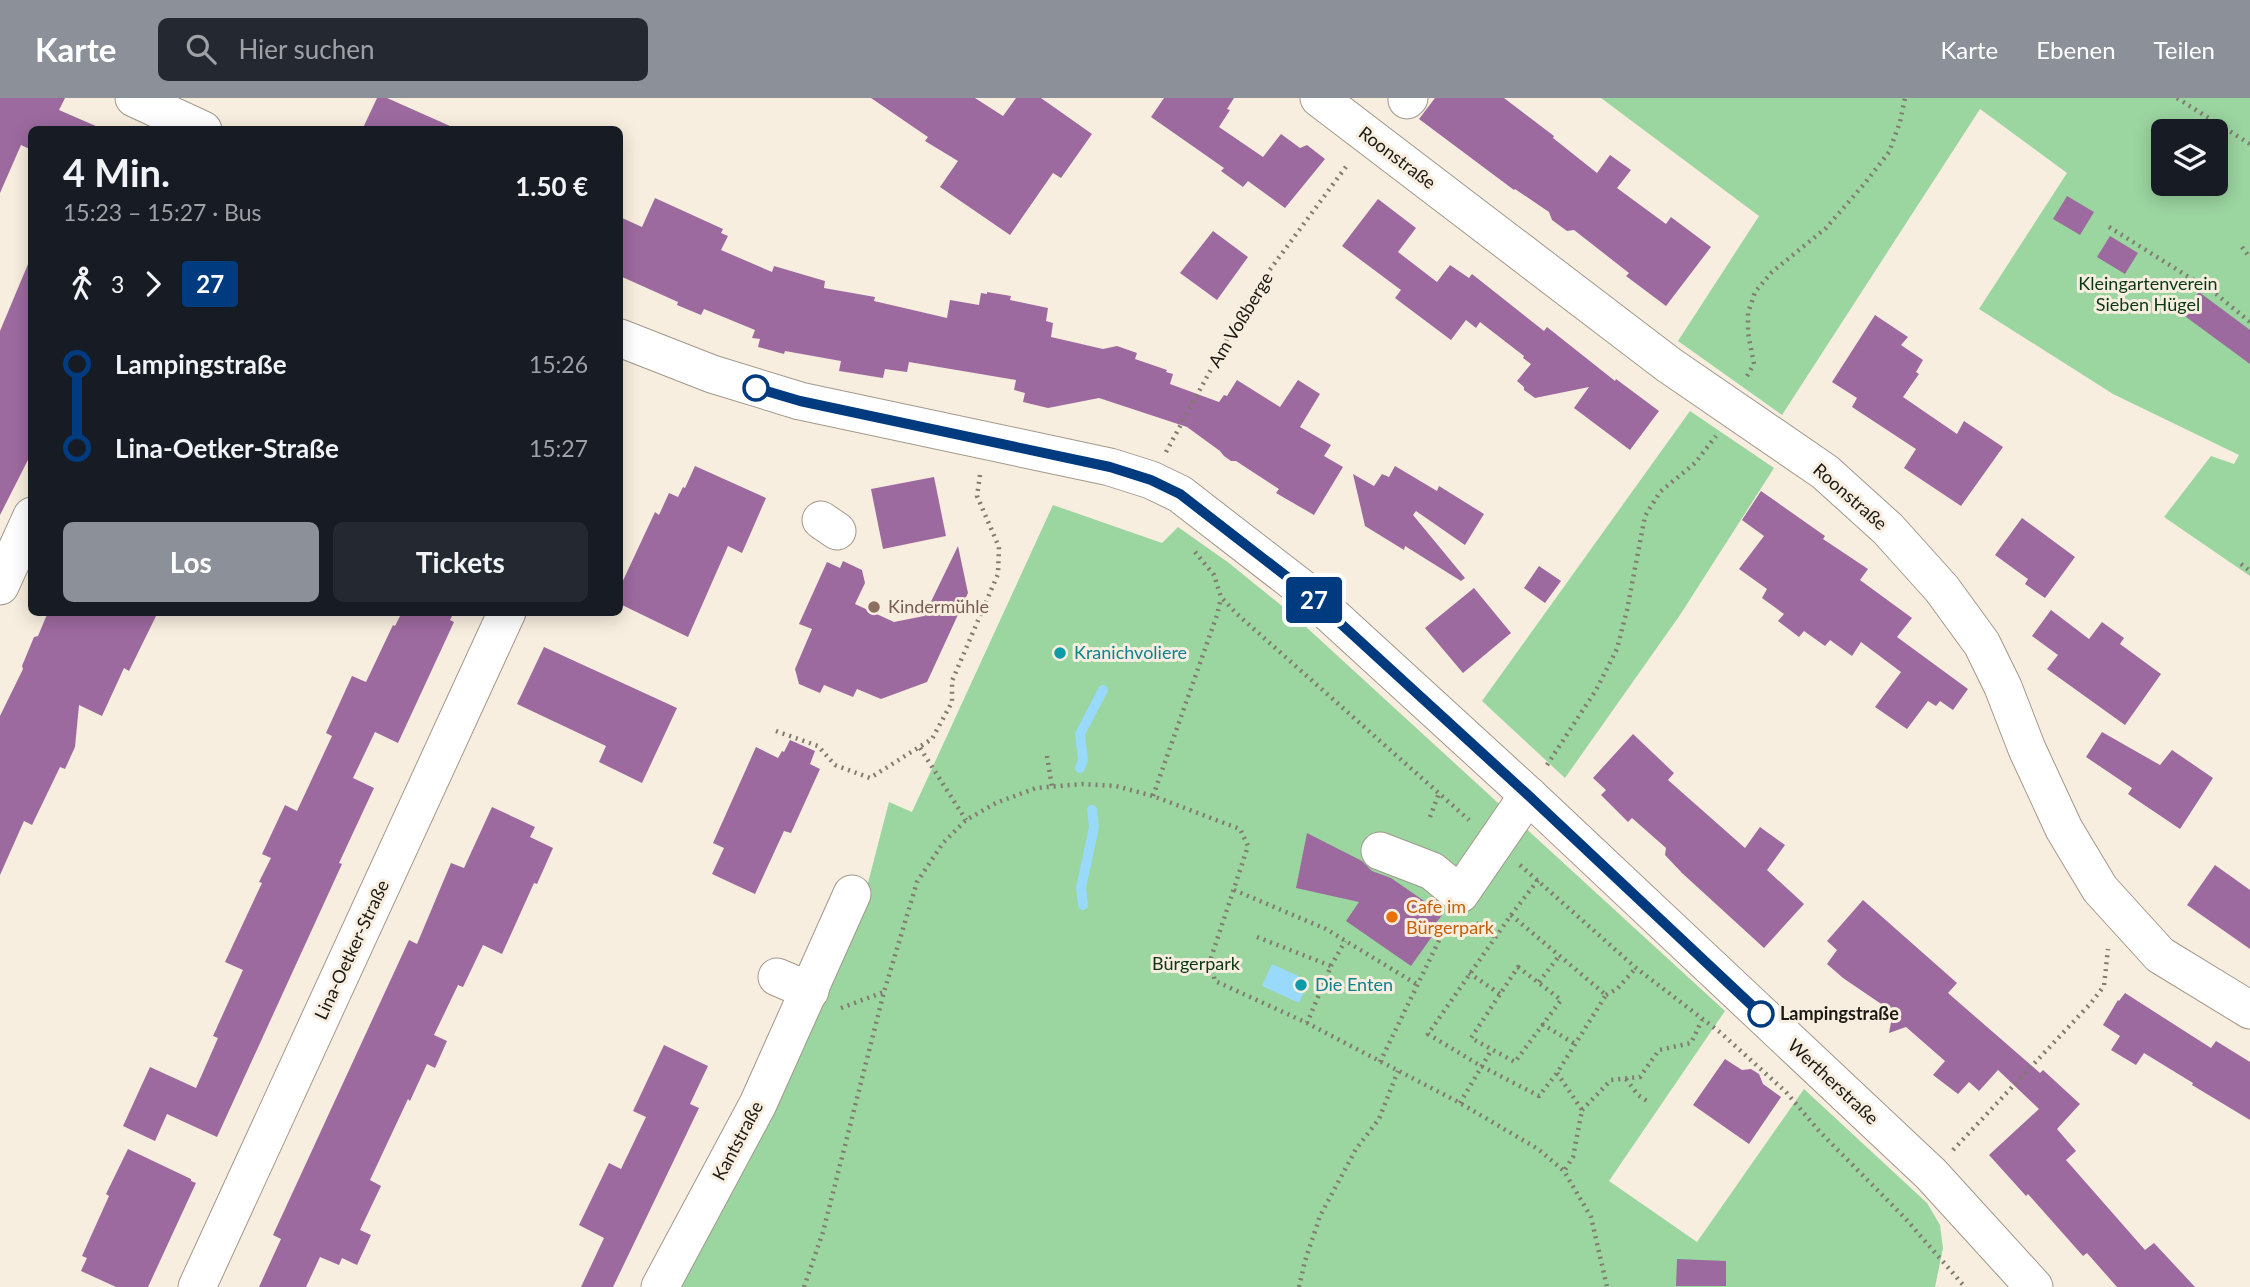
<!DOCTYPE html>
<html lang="de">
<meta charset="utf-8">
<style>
body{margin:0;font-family:Lato,sans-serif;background:#242831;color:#f1f3f6;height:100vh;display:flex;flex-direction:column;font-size:26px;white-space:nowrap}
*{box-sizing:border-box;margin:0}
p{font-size:23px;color:#9ea1a6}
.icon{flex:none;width:38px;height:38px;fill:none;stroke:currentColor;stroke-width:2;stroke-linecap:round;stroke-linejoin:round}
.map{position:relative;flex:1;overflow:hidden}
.details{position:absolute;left:28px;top:28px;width:595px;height:490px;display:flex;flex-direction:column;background:#171b24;border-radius:10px;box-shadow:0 4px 18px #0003}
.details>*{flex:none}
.badge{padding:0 14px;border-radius:5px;font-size:24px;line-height:46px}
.controls{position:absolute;left:2151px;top:21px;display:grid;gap:14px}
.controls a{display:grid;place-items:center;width:77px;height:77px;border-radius:10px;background:#171b24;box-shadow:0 4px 18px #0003;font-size:35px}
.map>.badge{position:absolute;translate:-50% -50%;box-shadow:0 0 0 4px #fff}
.legs{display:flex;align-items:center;gap:10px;height:77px;padding:0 35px;font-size:23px}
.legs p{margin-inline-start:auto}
.overview{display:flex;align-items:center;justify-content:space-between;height:119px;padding:0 35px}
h1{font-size:38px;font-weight:700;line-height:52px}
.primary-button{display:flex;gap:14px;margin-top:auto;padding:14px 35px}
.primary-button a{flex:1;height:80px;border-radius:10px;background:#8c9099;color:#fff;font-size:28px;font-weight:700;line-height:80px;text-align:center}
.primary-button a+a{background:#242831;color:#f1f3f6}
ul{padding:0 35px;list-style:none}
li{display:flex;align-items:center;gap:24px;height:84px;font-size:26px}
li i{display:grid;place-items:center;width:10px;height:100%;margin:0 9px;background:currentColor}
li i::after{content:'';width:18px;height:18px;margin:-9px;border:5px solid;border-radius:50%;background:#171b24}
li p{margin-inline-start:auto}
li:first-child i{background:linear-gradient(#0000 50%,currentColor 0)}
li:last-child i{background:linear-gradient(currentColor 50%,#0000 0)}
header{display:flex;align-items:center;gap:42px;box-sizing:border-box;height:98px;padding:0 35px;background:#8c9099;color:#fff}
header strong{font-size:33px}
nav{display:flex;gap:38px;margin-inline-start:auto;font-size:24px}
.search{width:490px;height:63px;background:#242831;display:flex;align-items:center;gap:18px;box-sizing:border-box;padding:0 24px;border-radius:10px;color:#9ea1a6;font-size:26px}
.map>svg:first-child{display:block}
</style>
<header>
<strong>Karte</strong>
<div class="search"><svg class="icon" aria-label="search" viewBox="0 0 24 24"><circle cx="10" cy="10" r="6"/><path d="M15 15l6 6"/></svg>Hier suchen</div>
<nav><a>Karte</a><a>Ebenen</a><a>Teilen</a></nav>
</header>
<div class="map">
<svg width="2250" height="1189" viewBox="0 0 2250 1189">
<rect width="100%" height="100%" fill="#f8eedf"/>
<g fill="#9bd5a0" fill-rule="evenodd">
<path d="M 1601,0 L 2250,0 L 2250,478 L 2164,419 L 2211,358 L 2234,366 L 2239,357 L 2113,296 L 1979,211 L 2067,75 L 1980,11 L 1782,317 L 1678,243 L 1759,118 ZM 2163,33 L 2216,33 L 2216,86 L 2163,86 Z"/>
<path d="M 1690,313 L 1774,370 L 1680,517 L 1565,680 L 1482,603 Z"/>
<path d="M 1053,407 L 1162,445 L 1178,429 L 1229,465 L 1293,517 L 1725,913 L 1609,1083 L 1697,1144 L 1804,991 L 1927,1105 L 1940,1127 L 1943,1150 L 1935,1189 L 678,1189 L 765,1025 L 868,806 L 863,804 L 889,704 L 912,714 Z"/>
</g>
<path fill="#99d9fa" d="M 1272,866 L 1309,883 L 1299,905 L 1262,888 Z"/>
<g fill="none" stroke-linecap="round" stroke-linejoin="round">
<g stroke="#99d9fa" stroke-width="10">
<path d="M 1080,670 L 1083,662 L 1080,636 L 1103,592"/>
<path d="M 1083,807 L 1081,790 L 1094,729 L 1092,712"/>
</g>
</g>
<g fill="#9d6a9f">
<path d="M 0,0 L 65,0 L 59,12 L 105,32 L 32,32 L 32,52 L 21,47 L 0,95 Z"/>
<path d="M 377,0 L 387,0 L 459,32 L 362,32 Z"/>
<path d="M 871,0 L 975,0 L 1003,18 L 1016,0 L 1041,0 L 1092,36 L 1061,80 L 1053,75 L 1010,137 L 940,89 L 958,63 L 925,43 L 928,39 Z"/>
<path d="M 1164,0 L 1234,0 L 1227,11 L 1230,12 L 1219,29 L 1263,59 L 1281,36 L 1300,50 L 1307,47 L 1325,61 L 1285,110 L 1248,83 L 1243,89 L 1221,73 L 1224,70 L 1151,19 Z"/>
<path d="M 1435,0 L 1504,0 L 1554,38 L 1553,40 L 1597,75 L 1610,57 L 1631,72 L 1617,90 L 1666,126 L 1671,119 L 1711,149 L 1666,208 L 1626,178 L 1629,175 L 1574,132 L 1567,133 L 1552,122 L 1549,114 L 1515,91 L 1514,92 L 1419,21 Z"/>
<path d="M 2067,98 L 2094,114 L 2080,137 L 2053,121 Z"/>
<path d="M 655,100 L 723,131 L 721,135 L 728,138 L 721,152 L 772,174 L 774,168 L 825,183 L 824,190 L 875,199 L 874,203 L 947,220 L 950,202 L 979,207 L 981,195 L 987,196 L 987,194 L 1011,198 L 1010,202 L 1048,210 L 1046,223 L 1053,225 L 1051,239 L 1103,251 L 1117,248 L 1137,255 L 1135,261 L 1167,272 L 1166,274 L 1173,276 L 1170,286 L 1219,304 L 1224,297 L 1227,298 L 1237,282 L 1280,309 L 1298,282 L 1320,296 L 1300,329 L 1331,347 L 1324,358 L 1343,369 L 1314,417 L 1276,395 L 1279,391 L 1236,363 L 1231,363 L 1224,358 L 1220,353 L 1187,329 L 1099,300 L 1048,310 L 1023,304 L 1025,295 L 1014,292 L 1016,282 L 909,264 L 907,274 L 885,271 L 883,280 L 839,273 L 841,263 L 785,253 L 784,256 L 758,249 L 760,241 L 752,240 L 755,232 L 704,211 L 701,217 L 677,207 L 678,204 L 620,178 L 620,119 L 642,129 Z"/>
<path d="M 1378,101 L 1416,130 L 1398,154 L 1437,184 L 1450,167 L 1469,180 L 1472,176 L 1544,233 L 1547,229 L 1615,283 L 1616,281 L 1659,313 L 1630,352 L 1574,310 L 1589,289 L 1535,300 L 1524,292 L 1524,289 L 1517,283 L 1531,266 L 1523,260 L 1524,258 L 1480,224 L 1476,230 L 1466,222 L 1451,242 L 1395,200 L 1401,192 L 1342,148 Z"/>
<path d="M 1213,133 L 1248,159 L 1217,202 L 1180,175 Z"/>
<path d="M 2110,138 L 2138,155 L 2125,176 L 2097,159 Z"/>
<path d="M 31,159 L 32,354 L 0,417 L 0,233 Z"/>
<path d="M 2199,194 L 2250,232 L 2250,266 L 2182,216 Z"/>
<path d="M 1875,217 L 1908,239 L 1901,247 L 1923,262 L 1916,274 L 1919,276 L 1903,299 L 1957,336 L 1964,323 L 2003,349 L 1961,408 L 1904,370 L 1916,351 L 1852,309 L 1857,300 L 1832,284 Z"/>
<path d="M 695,368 L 766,400 L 742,455 L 728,448 L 688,539 L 620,506 L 620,489 L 655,414 L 659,417 L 669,395 L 678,399 L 683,389 L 685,390 Z"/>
<path d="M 1395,368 L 1437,393 L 1439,388 L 1484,416 L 1465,447 L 1416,413 L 1413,417 L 1465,480 L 1461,483 L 1405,448 L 1404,452 L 1365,428 L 1353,376 L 1374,388 L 1382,376 L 1389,379 Z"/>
<path d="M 934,379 L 946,438 L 883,451 L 871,391 Z"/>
<path d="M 1761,393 L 1825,438 L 1823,441 L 1868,471 L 1860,482 L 1912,520 L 1897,539 L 1968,591 L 1953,612 L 1940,603 L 1936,608 L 1928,603 L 1907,631 L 1875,609 L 1901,574 L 1861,544 L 1852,558 L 1830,542 L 1825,548 L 1804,533 L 1799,539 L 1778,523 L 1784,516 L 1762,500 L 1767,491 L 1739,471 L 1764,438 L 1742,422 Z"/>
<path d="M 2022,420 L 2075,459 L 2045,500 L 2025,486 L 2028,481 L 1995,457 Z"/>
<path d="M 958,448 L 968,495 L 927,584 L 881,601 L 857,591 L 853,599 L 824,587 L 820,595 L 799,586 L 795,571 L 812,531 L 799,526 L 827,464 L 840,470 L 843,463 L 862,472 L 865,485 L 855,506 L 894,524 L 924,518 Z"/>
<path d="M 1539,468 L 1561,483 L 1545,505 L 1524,490 Z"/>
<path d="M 1474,490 L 1511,535 L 1463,575 L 1425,530 Z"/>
<path d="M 2051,512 L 2089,541 L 2102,524 L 2124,540 L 2120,546 L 2161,576 L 2125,627 L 2047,571 L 2058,557 L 2032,538 Z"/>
<path d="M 48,514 L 158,514 L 129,573 L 124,570 L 102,618 L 79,607 L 75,649 L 65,671 L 60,669 L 32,727 L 24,723 L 0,777 L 0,618 L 23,571 L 22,568 L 34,539 L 38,538 Z"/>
<path d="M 402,514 L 454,514 L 450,522 L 454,524 L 398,645 L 375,634 L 353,680 L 374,690 L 339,765 L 342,766 L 217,1039 L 167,1016 L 155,1043 L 123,1028 L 150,969 L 196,990 L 218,940 L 213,938 L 243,872 L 225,864 L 262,785 L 259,784 L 271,760 L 262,756 L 285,707 L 297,713 L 332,638 L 326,635 L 352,578 L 366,584 L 393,527 L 395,528 Z"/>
<path d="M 544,549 L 677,610 L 642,685 L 599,664 L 606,648 L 517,606 Z"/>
<path d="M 2102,634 L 2160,667 L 2172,652 L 2213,680 L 2180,731 L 2128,696 L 2132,690 L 2086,659 Z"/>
<path d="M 1633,636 L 1674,675 L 1668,682 L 1745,750 L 1760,729 L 1785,747 L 1767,772 L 1804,806 L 1764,850 L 1682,775 L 1665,757 L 1666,750 L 1632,720 L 1628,724 L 1601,697 L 1606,692 L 1593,680 Z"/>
<path d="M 790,642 L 815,653 L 810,666 L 820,671 L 791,735 L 784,733 L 755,796 L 712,776 L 724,750 L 713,745 L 756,649 L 778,660 L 782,653 L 784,654 Z"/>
<path d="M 492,709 L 535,729 L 530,739 L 553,750 L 537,786 L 534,785 L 502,856 L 483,847 L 463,889 L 458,887 L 434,937 L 447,943 L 435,970 L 427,966 L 410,1003 L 408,1001 L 370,1082 L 381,1088 L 360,1132 L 371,1137 L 357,1167 L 342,1160 L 339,1167 L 320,1159 L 306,1189 L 259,1189 L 281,1141 L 273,1137 L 409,842 L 417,846 L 451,765 L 464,770 Z"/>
<path d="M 1307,735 L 1362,763 L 1372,773 L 1391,780 L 1443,816 L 1428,835 L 1433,837 L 1411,868 L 1346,823 L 1359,804 L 1296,790 Z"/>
<path d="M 2215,767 L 2250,792 L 2250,851 L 2187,807 Z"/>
<path d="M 1863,802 L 1957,885 L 1948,895 L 2040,975 L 2043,972 L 2080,1006 L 2057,1031 L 2076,1053 L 2066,1062 L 2145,1152 L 2154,1145 L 2195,1189 L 2117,1189 L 2087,1155 L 2083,1158 L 2028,1096 L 2026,1098 L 1989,1057 L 2039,1011 L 1998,972 L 1979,993 L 1969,984 L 1958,996 L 1933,977 L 1945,963 L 1906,929 L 1889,935 L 1893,914 L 1843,880 L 1827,866 L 1837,852 L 1827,843 Z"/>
<path d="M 2125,895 L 2211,950 L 2216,943 L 2250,964 L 2250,1022 L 2192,987 L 2193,985 L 2144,955 L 2136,967 L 2111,952 L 2120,938 L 2103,927 L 2118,902 L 2119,903 Z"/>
<path d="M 664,947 L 708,968 L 690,1006 L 699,1010 L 613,1189 L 581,1189 L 604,1140 L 579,1127 L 609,1065 L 621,1071 L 646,1019 L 633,1013 Z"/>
<path d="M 1725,961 L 1742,972 L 1751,971 L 1759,976 L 1763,986 L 1781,999 L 1749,1046 L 1693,1007 Z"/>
<path d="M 128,1051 L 191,1081 L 191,1083 L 196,1085 L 148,1189 L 116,1189 L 81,1173 L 87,1160 L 82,1158 L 109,1098 L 106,1096 Z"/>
<path d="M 1677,1161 L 1726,1163 L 1726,1188 L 1676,1188 Z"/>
</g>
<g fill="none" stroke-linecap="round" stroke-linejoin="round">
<defs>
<g id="minor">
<path d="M 134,0 L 203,32"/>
<path d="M 1319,0 L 1669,267 L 1825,374 L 1888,431 L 1942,491 L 1982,546 L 2003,589 L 2027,651 L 2064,731 L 2100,791 L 2160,857 L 2250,912"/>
<path d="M 1407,2 L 1409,0"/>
<path d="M 620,240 L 712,276 L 800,303 L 1110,369 L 1151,382 L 1180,396 L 1304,492 L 1528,697 L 1931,1076 L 2034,1189"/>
<path d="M 821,422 L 837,433"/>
<path d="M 0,488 L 32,418"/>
<path d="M 1380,753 L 1432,773 L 1460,796 L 1528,697"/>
<path d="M 777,879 L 810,893"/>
<path d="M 197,1189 L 507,514"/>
<path d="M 660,1189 L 758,1006 L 852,796"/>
</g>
</defs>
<use href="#minor" stroke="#a1988b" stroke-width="39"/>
<g stroke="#817b71" stroke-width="4.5" stroke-dasharray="2 5" stroke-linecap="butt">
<path d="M 2177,0 L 2250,46"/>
<path d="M 2109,129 L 2216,196 L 2250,224"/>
<path d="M 2242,149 L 2250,160"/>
<path d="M 1747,278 L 1754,266 L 1748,235 L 1748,215 L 1755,194 L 1772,174 L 1826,130 L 1865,85 L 1889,54 L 1900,24 L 1905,0"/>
<path d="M 1166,354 L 1252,196 L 1348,66"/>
<path d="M 1195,454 L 1214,477 L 1221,499 L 1237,516 L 1469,722"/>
<path d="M 2241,466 L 2250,473"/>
<path d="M 776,633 L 818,648 L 835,667 L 870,680 L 932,641 L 952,604 L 952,583 L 998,476 L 999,449 L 977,398 L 980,377"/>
<path d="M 920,650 L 966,722"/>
<path d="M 1047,658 L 1052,689"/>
<path d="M 1547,667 L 1596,592 L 1617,551 L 1627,512 L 1645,418 L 1660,394 L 1695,365 L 1716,338"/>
<path d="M 1153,698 L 1217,517 L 1221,500"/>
<path d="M 1430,719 L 1439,695"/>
<path d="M 1520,767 L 1636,870 L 1721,935 L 1786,994 L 1819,1033 L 1904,1119 L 1965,1189"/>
<path d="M 1234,792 L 1326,831 L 1418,887"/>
<path d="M 1511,817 L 1606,897 L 1557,975 L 1539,998 L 1481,968 L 1428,936 Z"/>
<path d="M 1511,817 L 1538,782"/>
<path d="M 1476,825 L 1495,839"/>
<path d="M 1257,839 L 1331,868 L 1307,925"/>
<path d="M 1331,868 L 1345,843"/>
<path d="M 1518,869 L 1561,902 L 1515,964 L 1471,940 Z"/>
<path d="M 1469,875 L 1500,896"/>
<path d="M 1539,884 L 1559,858"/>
<path d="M 1606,897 L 1617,891 L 1636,870"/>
<path d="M 841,910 L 884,894"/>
<path d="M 1542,926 L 1575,946"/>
<path d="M 1380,964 L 1447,826"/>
<path d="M 1557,975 L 1582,1012 L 1573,1059 L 1564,1073"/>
<path d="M 1626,981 L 1638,997 L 1647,1003"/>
<path d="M 1460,1005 L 1492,951"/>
<path d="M 1582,1012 L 1611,982 L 1640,979 L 1659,952 L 1691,945 L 1702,922"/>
<path d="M 1953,1052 L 2091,905 L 2104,888 L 2108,851"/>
<path d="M 804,1189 L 823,1134 L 884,894 L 917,784 L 943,745 L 966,722 L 996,705 L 1036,690 L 1082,686 L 1116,688 L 1153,698 L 1240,731 L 1248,748 L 1210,863 L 1215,883 L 1307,925 L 1460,1005 L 1538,1051 L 1564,1073 L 1591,1119 L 1607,1189"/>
<path d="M 1299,1189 L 1305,1163 L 1320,1118 L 1356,1051 L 1379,1021 L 1398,973"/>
</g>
<use href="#minor" stroke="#fff" stroke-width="37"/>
</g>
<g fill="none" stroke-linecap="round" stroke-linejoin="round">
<defs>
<path id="line-1" d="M 756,290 L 800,303 L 1110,369 L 1151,382 L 1180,396 L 1304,492 L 1528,697 L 1761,916"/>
</defs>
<use href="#line-1" stroke="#fff" stroke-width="16"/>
<use href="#line-1" stroke="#003b80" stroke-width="10"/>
</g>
<g fill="#fff" stroke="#003b80" stroke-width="3.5">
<circle cx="756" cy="290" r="12"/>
<circle cx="1761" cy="916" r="12"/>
</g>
<circle fill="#8d6e63" stroke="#f8eedf" stroke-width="2.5" cx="874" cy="509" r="7"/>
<g fill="#0f9aa8" stroke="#f8eedf" stroke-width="2.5">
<circle cx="1060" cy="555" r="7"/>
<circle cx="1301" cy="887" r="7"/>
</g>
<circle fill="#e8710a" stroke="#f8eedf" stroke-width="2.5" cx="1392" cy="819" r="7"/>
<g text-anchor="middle" stroke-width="6" stroke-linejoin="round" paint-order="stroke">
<g font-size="18" fill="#1c1914" stroke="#f8eedf">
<text transform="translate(1397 60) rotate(37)" y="6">Roonstraße</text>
<text transform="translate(1241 222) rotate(-59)" y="6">Am Voßberge</text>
<text transform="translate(1850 399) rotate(41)" y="6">Roonstraße</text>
<text transform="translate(352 852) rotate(-65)" y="6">Lina-Oetker-Straße</text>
<text transform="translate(1833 984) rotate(43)" y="6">Wertherstraße</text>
<text transform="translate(738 1043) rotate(-62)" y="6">Kantstraße</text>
</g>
<g font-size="18" fill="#0a3714" stroke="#f8eedf">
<text x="2148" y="192">Kleingartenverein<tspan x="2148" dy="21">Sieben Hügel</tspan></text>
<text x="1196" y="872">Bürgerpark</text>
</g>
<g font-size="18" fill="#785e54" stroke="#f8eedf" text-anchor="start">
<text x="888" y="515">Kindermühle</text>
</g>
<g font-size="18" fill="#0d838f" stroke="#f8eedf" text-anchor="start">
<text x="1074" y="561">Kranichvoliere</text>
<text x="1315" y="893">Die Enten</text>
</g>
<g font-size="18" fill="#c56008" stroke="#f8eedf" text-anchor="start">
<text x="1406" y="815">Cafe im<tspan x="1406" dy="21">Bürgerpark</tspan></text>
</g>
<g font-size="18" font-weight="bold" fill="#1c1914" stroke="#f8eedf" text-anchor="start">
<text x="1780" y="922">Lampingstraße</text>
</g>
</g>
</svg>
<div class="controls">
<a><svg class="icon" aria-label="layers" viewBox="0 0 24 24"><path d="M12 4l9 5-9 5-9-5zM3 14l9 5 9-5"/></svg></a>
</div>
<b class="badge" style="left:1314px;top:502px;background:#003b80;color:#fff">27</b>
<section class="details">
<div class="overview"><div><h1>4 Min.</h1><p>15:23 – 15:27 · Bus</p></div><b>1.50 €</b></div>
<div class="legs"><svg class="icon" aria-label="walk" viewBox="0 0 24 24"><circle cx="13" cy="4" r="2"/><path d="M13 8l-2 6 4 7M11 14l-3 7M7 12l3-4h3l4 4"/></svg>3<svg class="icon" aria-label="forward" viewBox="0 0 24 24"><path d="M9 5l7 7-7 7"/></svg><b class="badge" style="background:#003b80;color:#fff">27</b></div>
<ul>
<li><i style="color:#003b80"></i><b>Lampingstraße</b><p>15:26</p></li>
<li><i style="color:#003b80"></i><b>Lina-Oetker-Straße</b><p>15:27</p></li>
</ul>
<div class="primary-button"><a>Los</a><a>Tickets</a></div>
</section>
</div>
